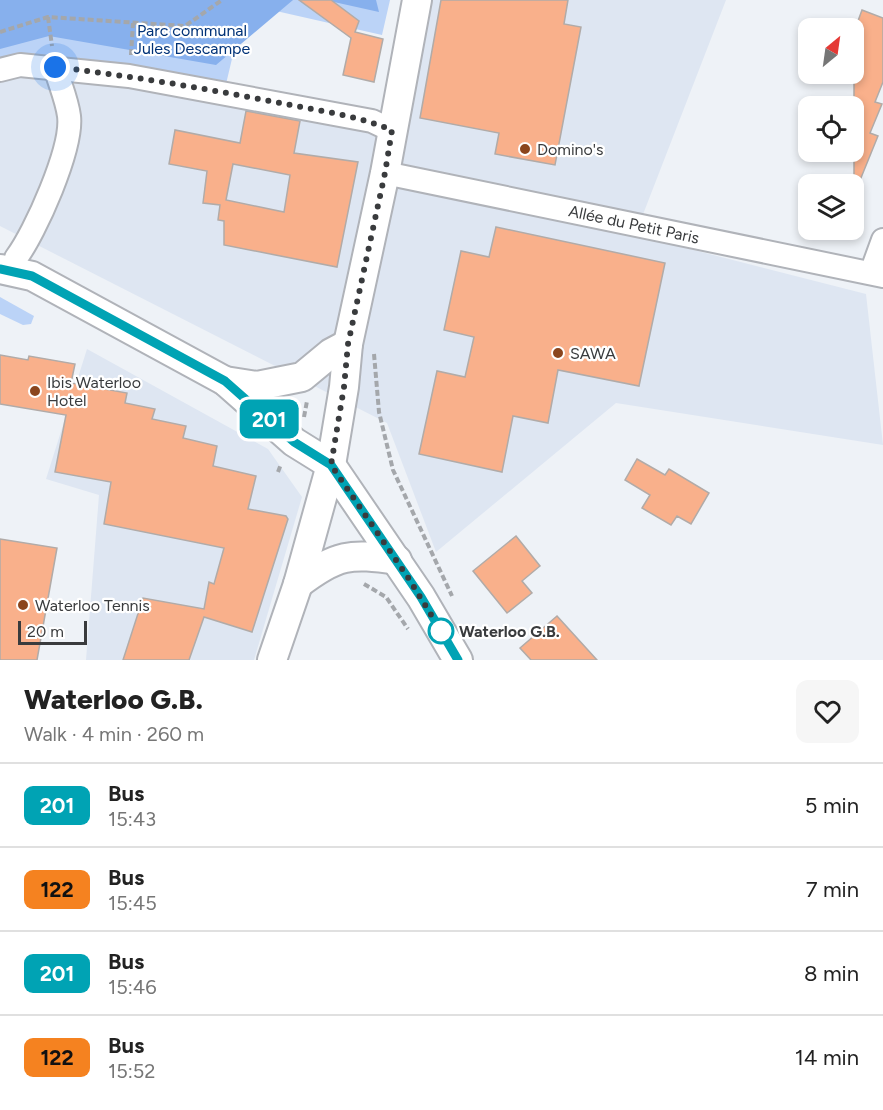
<!DOCTYPE html>
<meta charset="utf-8">
<style>
body{margin:0;font-family:Figtree,sans-serif;background:#f6f6f6;color:#222;height:100vh;display:flex;flex-direction:column;font-size:22px;white-space:nowrap}
*{box-sizing:border-box;margin:0}
p{font-size:20px;color:#767676}
.icon{flex:none;width:33px;height:33px;fill:none;stroke:currentColor;stroke-width:2;stroke-linecap:round;stroke-linejoin:round}
.map{position:relative;height:660px;overflow:hidden}
.sheet{display:flex;flex-direction:column;background:#fff;flex:1}
.sheet>*{flex:none}
.badge{padding:0 12px;border-radius:9px;font-size:21px;line-height:39px}
.needle{width:39px;rotate:29deg}
.buttons{position:absolute;left:798px;top:18px;display:grid;gap:12px}
.buttons a{display:grid;place-items:center;width:66px;height:66px;border-radius:12px;background:#fff;box-shadow:0 3px 9px #0003;font-size:30px}
.scale{position:absolute;left:18px;bottom:15px;width:69px;box-sizing:border-box;padding-left:6px;border:3px solid #393b3d;border-top:0;font-size:16px;line-height:21px;white-space:nowrap;color:#393b3d;-webkit-text-stroke:4px #fff;paint-order:stroke}
.you{position:absolute;width:30px;height:30px;margin:-15px;border:4px solid #fff;border-radius:50%;background:#1a73e8;box-shadow:0 0 0 9px #1a73e833}
.map>.badge{position:absolute;translate:-50% -50%;box-shadow:0 0 0 3px #fff}
.round{display:grid;place-items:center;flex:none;width:63px;height:63px;border-radius:12px;background:#f6f6f6}
.headline{display:flex;align-items:center;justify-content:space-between;height:102px;padding:0 24px}
h1{font-size:28px;font-weight:800;line-height:45px}
ul{padding:0;list-style:none}
li{display:flex;align-items:center;gap:18px;height:84px;padding:0 24px;border-top:2px solid #e0e0e0}
li div{flex:1}
li b{display:block;font-size:22px}
li em{font-style:normal}
li .badge{min-width:66px;font-weight:700;text-align:center}
.map>svg:first-child{display:block}
</style>
<div class="map">
<svg width="883" height="660" viewBox="0 0 883 660">
<rect width="100%" height="100%" fill="#eef2f7"/>
<g fill="#dee6f2">
<path d="M 433,0 L 726,0 L 635,235 L 866,294 L 883,445 L 616,403 L 436,552 L 387,423 L 0,226 L 0,76 L 90,55 L 408,125 Z"/>
<path d="M 87,349 L 268,449 L 302,497 L 254,660 L 86,660 L 99,495 L 46,479 Z"/>
</g>
<g fill="#bbd3f7">
<path d="M 0,0 L 390,0 L 382,35 L 245,4 L 226,84 L 0,67 Z"/>
<path d="M 0,297 L 34,316 L 31,324 L 23,325 L 0,314 Z"/>
</g>
<g fill="#87b0ed">
<path d="M 0,0 L 293,0 L 216,65 L 49,36 L 0,49 Z"/>
<path d="M 325,0 L 376,0 L 379,12 Z"/>
</g>
<g fill="#f9b08b" stroke="#b1aba8" stroke-width="1.5" fill-rule="evenodd">
<path d="M 299,0 L 331,0 L 359,21 L 355,32 L 383,39 L 374,82 L 343,75 L 351,38 Z"/>
<path d="M 441,0 L 568,0 L 564,24 L 581,27 L 555,165 L 495,154 L 499,133 L 420,118 Z"/>
<path d="M 862,10 L 883,18 L 883,82 L 875,102 L 882,104 L 870,133 L 878,136 L 854,195 L 854,32 Z"/>
<path d="M 246,111 L 300,121 L 294,153 L 358,162 L 337,267 L 224,245 L 224,221 L 218,220 L 220,205 L 203,203 L 207,171 L 169,164 L 175,130 L 240,143 ZM 233,164 L 290,175 L 284,212 L 226,200 Z"/>
<path d="M 496,227 L 665,263 L 639,386 L 558,370 L 548,423 L 513,416 L 502,472 L 419,454 L 437,371 L 465,377 L 474,337 L 444,330 L 461,251 L 489,257 Z"/>
<path d="M 0,355 L 28,360 L 29,356 L 75,364 L 71,383 L 127,393 L 125,403 L 155,409 L 152,419 L 186,426 L 183,438 L 217,446 L 213,466 L 256,476 L 248,509 L 286,516 L 288,519 L 252,632 L 204,617 L 189,660 L 123,660 L 143,598 L 204,609 L 209,582 L 214,584 L 224,548 L 104,524 L 111,482 L 55,472 L 66,415 L 0,404 Z"/>
<path d="M 637,459 L 665,475 L 669,469 L 709,493 L 691,524 L 677,516 L 671,525 L 642,508 L 650,495 L 625,480 Z"/>
<path d="M 516,536 L 540,566 L 522,581 L 532,593 L 507,613 L 473,571 Z"/>
<path d="M 0,539 L 57,548 L 37,660 L 0,660 Z"/>
<path d="M 557,616 L 597,660 L 531,660 L 520,648 Z"/>
</g>
<g fill="none" stroke-linecap="round" stroke-linejoin="round">
<defs>
<g id="minor">
<path d="M 0,70 L 20,65 L 129,76 L 372,121 L 391,130"/>
<path d="M 385,173 L 883,276"/>
<path d="M 16,258 C 35,233 73,148 69,116 C 67,100 59,82 55,67"/>
<path d="M 871,273 L 883,240"/>
</g>
<g id="major">
<path d="M 0,269 L 32,276 L 225,381 L 294,442 L 331,465 L 421,597 L 458,660"/>
<path d="M 225,381 L 257,386 L 302,377 L 331,353 L 348,344"/>
<path d="M 298,584 C 337,554 350,553 397,560"/>
<path d="M 272,660 L 298,584 L 331,465 L 344,387 L 348,344 L 385,173 L 417,0"/>
</g>
</defs>
<use href="#minor" stroke="#b0b3b9" stroke-width="26"/>
<use href="#major" stroke="#b0b3b9" stroke-width="32"/>
<g stroke="#a4a7ab" stroke-width="4" stroke-dasharray="6 3" stroke-linecap="butt">
<path d="M 48,17 L 52,46"/>
<path d="M 0,32 L 48,17 L 185,26 L 222,0"/>
<path d="M 131,55 L 133,23"/>
<path d="M 374,354 L 379,412 L 393,470 L 452,596"/>
<path d="M 304,417 L 307,401"/>
<path d="M 278,472 L 281,464"/>
<path d="M 364,584 L 386,597 L 408,629"/>
</g>
<use href="#minor" stroke="#fff" stroke-width="22"/>
<use href="#major" stroke="#fff" stroke-width="28"/>
</g>
<g fill="none" stroke-linecap="round" stroke-linejoin="round">
<defs>
<path id="line" d="M 0,269 L 32,276 L 225,381 L 294,442 L 331,465 L 421,597 L 458,660"/>
</defs>
<use href="#line" stroke="#fff" stroke-width="14"/>
<use href="#line" stroke="#00a3b4" stroke-width="9"/>
<path stroke="#393b3d" stroke-width="6" stroke-dasharray="0 10.8" d="M 55,67 C 132,76 209,89 285,104 C 321,111 358,116 392,130 L 385,173 L 348,344 L 344,387 L 331,465 L 409,579 L 441,631"/>
</g>
<g fill="#8b451d" stroke="#fff" stroke-width="2">
<circle cx="525" cy="149" r="6"/>
<circle cx="558" cy="353" r="6"/>
<circle cx="35" cy="391" r="6"/>
<circle cx="23" cy="605" r="6"/>
</g>
<circle fill="#fff" stroke="#00a3b4" stroke-width="3" cx="441" cy="631" r="12"/>
<g text-anchor="middle" stroke-width="4.5" stroke-linejoin="round" paint-order="stroke">
<g font-size="16" fill="#003277" stroke="#fff">
<text x="192" y="36">Parc communal<tspan x="192" dy="18">Jules Descampe</tspan></text>
</g>
<g font-size="16" fill="#393b3d" stroke="#fff" text-anchor="start">
<text x="537" y="155">Domino's</text>
<text x="570" y="359">SAWA</text>
<text x="47" y="388">Ibis Waterloo<tspan x="47" dy="18">Hotel</tspan></text>
<text x="35" y="611">Waterloo Tennis</text>
</g>
<g font-size="16" fill="#393b3d" stroke="#fff">
<text transform="translate(634 224) rotate(12)" y="6">Allée du Petit Paris</text>
</g>
<g font-size="16" font-weight="bold" fill="#393b3d" stroke="#fff" text-anchor="start">
<text x="459" y="637">Waterloo G.B.</text>
</g>
</g>
</svg>
<div class="buttons">
<a><svg class="needle" viewBox="-14 -14 28 28"><path d="M0-13l5 13h-10z" fill="#e53935"/><path d="M0 13l5-13h-10z" fill="#767676"/></svg></a>
<a><svg class="icon" aria-label="locate" viewBox="0 0 24 24"><circle cx="12" cy="12" r="6"/><path d="M12 2v4M12 18v4M2 12h4M18 12h4"/></svg></a>
<a><svg class="icon" aria-label="layers" viewBox="0 0 24 24"><path d="M12 4l9 5-9 5-9-5zM3 14l9 5 9-5"/></svg></a>
</div>
<div class="scale">20 m</div>
<div class="you" style="left:55px;top:67px"></div>
<b class="badge" style="left:269px;top:419px;background:#00a3b4;color:#fff">201</b>
</div>
<section class="sheet">
<div class="headline"><div><h1>Waterloo G.B.</h1><p>Walk · 4 min · 260 m</p></div><a class="round"><svg class="icon" aria-label="heart" viewBox="0 0 24 24"><path d="M12 20l-8-8c-3-5 5-10 8-4 3-6 11-1 8 4z"/></svg></a></div>
<ul>
<li><span class="badge" style="background:#00a3b4;color:#fff">201</span><div><b>Bus</b><p>15:43</p></div><em>5 min</em></li>
<li><span class="badge" style="background:#f58220;color:#111">122</span><div><b>Bus</b><p>15:45</p></div><em>7 min</em></li>
<li><span class="badge" style="background:#00a3b4;color:#fff">201</span><div><b>Bus</b><p>15:46</p></div><em>8 min</em></li>
<li><span class="badge" style="background:#f58220;color:#111">122</span><div><b>Bus</b><p>15:52</p></div><em>14 min</em></li>
</ul>
</section>
